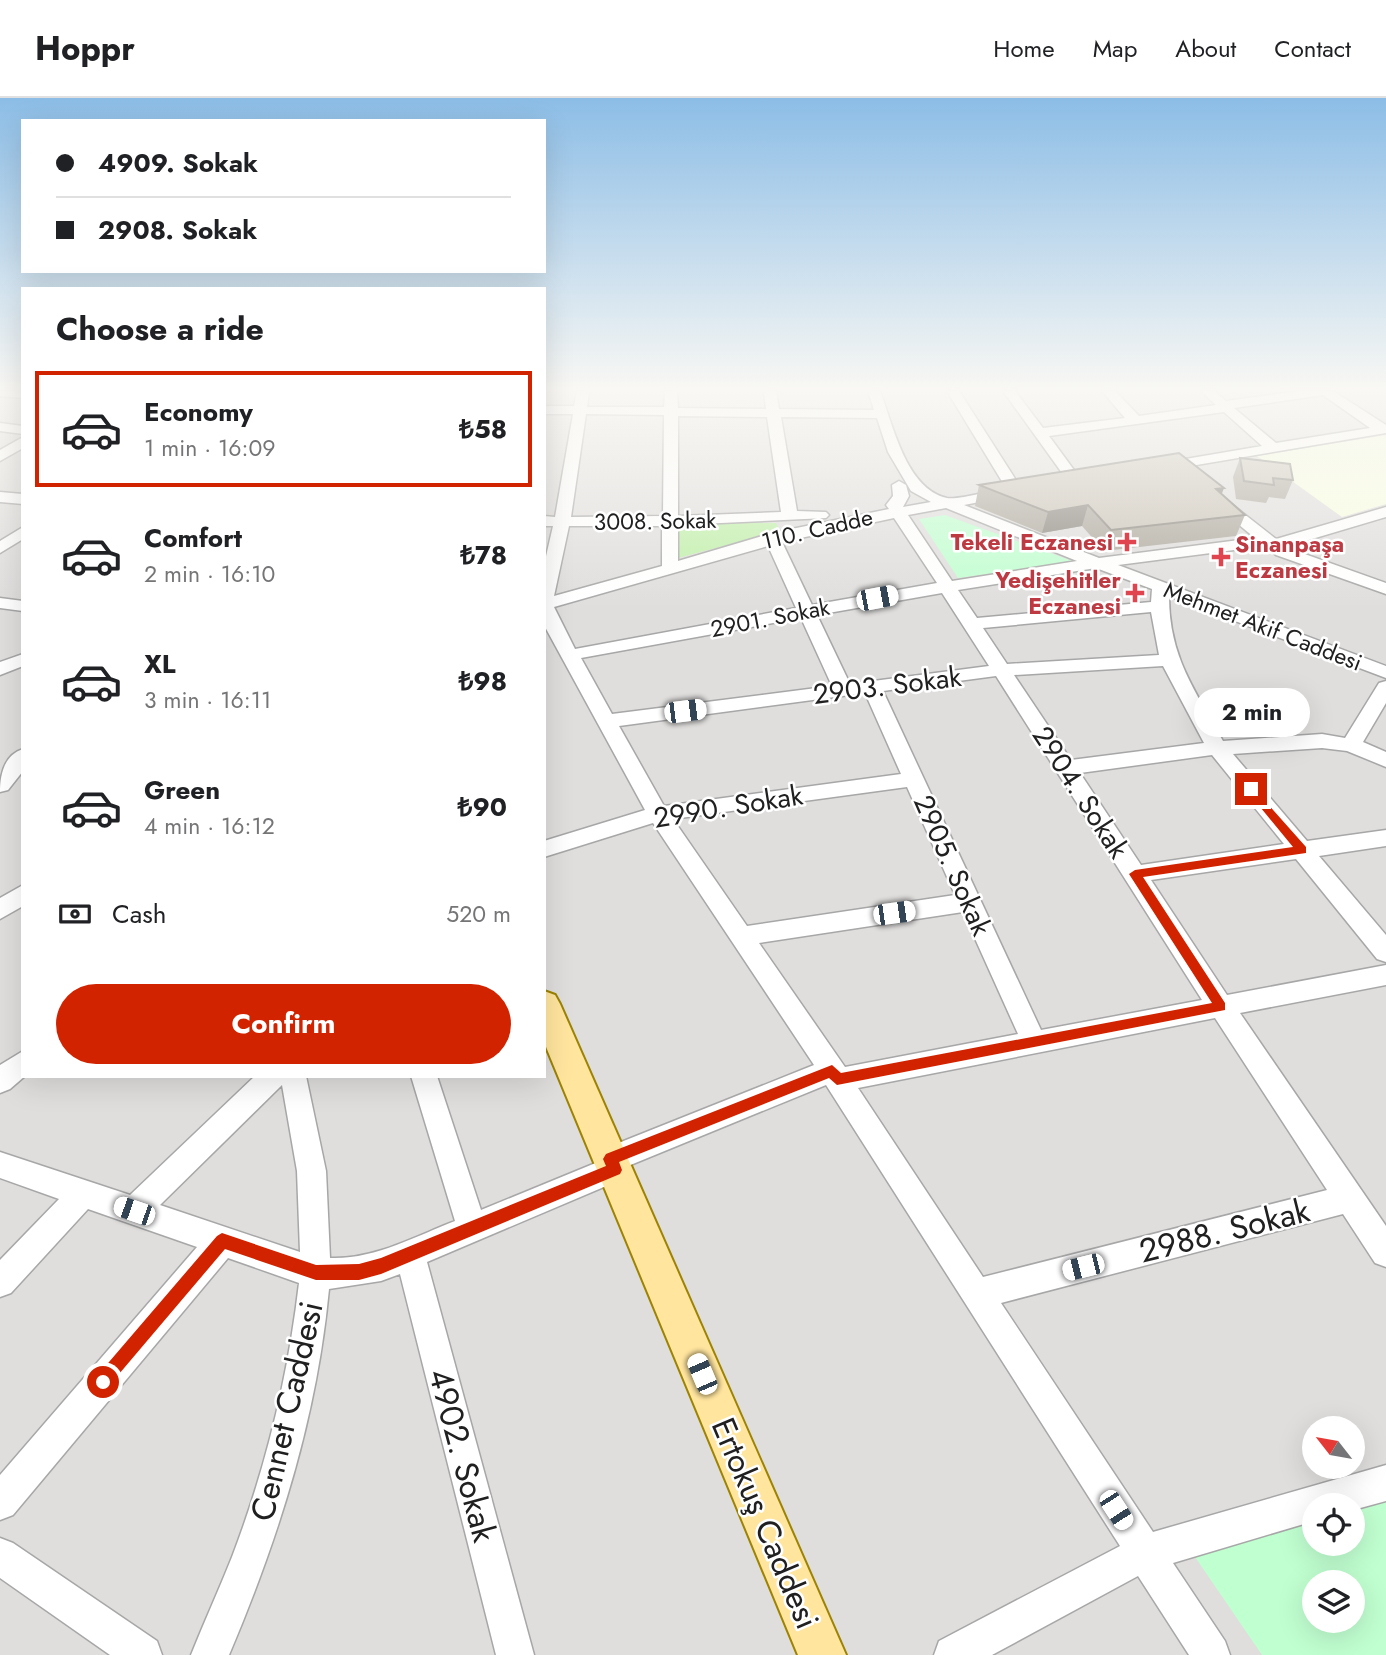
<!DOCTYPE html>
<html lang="en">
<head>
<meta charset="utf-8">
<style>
	:root { --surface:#fff; --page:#f2f2f2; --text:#202124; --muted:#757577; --line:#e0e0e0; --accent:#d12300 }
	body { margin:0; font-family:Jost,sans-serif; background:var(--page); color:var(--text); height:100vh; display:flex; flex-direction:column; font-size:26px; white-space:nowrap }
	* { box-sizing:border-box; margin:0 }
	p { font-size:23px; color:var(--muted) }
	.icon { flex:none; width:38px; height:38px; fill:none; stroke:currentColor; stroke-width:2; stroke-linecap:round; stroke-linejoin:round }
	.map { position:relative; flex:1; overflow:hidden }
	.side { position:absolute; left:21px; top:189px; width:525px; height:791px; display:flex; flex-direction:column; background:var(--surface); border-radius:0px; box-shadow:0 7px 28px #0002 }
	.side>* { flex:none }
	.guide { position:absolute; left:21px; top:21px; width:525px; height:154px; border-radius:0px; box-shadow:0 7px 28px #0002; display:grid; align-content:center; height:154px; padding:0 35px; background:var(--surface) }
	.needle { width:46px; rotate:301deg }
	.fabs { position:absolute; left:1302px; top:1318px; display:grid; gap:14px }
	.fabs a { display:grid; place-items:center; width:63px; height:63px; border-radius:50%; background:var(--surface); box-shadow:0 7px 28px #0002; font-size:35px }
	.end { position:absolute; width:32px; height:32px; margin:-16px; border:9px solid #d12300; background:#fff; box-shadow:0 0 0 4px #fff }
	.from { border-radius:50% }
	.bubble { position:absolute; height:49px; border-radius:24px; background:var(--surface); box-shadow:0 7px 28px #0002; font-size:23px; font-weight:700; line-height:49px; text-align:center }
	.car { position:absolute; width:21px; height:42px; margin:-21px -10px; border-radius:9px; box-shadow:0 0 5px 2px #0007; background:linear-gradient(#fff 24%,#345 0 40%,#fff 0 76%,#345 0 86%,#fff 0) }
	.guide b { display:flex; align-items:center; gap:24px; height:66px; font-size:26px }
	.guide b+b { border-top:2px solid var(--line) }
	.guide i { width:18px; height:18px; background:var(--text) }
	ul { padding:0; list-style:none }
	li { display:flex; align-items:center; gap:21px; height:116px; margin:0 14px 10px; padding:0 21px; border:4px solid transparent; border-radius:0px }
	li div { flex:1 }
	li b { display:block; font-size:26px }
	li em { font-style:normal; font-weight:700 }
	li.active { border-color:var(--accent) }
	li>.icon { width:63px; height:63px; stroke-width:1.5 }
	h2 { padding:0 35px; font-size:32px; line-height:84px }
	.pay { display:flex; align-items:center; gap:18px; height:77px; padding:0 35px; font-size:26px }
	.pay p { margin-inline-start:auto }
	.cta { display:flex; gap:14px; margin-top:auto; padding:14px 35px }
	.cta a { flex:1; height:80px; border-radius:42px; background:var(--accent); color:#fff; font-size:28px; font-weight:700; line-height:80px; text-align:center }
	header { display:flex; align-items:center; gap:42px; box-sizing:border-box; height:98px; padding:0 35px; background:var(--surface); border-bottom:2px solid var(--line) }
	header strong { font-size:33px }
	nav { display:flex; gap:38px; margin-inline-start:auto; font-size:24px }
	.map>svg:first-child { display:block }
	.residential { fill:#dfdedd; fill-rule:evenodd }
	.education { fill:#faffe2 }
	.grass { fill:#bff0a8 }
	.park { fill:#c0ffd0; fill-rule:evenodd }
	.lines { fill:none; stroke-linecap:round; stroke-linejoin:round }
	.minor-casing { stroke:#a7a7a7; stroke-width:3 }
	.major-casing { stroke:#9d8300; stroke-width:4 }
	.minor { fill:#fff; fill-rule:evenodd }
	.major { fill:#ffe59e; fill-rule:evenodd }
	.wall { fill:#aea99f }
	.shaded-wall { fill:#8d8982 }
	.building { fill:#cac4b9; stroke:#8d8982; stroke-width:2 }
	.route { fill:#d12300 }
	.health-dot { fill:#e0444e; stroke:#fff; stroke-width:2.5 }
	.labels { text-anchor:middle; stroke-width:5; stroke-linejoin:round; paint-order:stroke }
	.far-street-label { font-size:23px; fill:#202020; stroke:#fff }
	.far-health-label { font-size:23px; font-weight:bold; fill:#be3a42; stroke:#fff; text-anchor:end }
	.street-label { font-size:28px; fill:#202020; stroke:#fff }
	.near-street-label { font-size:33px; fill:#202020; stroke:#fff }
</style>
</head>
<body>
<header>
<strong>Hoppr</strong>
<nav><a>Home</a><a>Map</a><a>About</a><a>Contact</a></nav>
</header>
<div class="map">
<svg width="1386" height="1557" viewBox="0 0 1386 1557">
	<rect width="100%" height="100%" fill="#f2f0e6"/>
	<!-- residential -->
	<path class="residential" d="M0,293H23V978H544V293H1386V1557H0ZM1314,1330H1353V1368H1314ZM1314,1407H1353V1446H1314ZM1314,1484H1353V1522H1314Z"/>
	<!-- education -->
	<path class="education" d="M1386,337V406L1342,419L1257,358Z"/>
	<!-- grass -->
	<path class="grass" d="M776,425L780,433L674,461L673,426Z"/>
	<!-- park -->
	<path class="park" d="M945,417L1075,464L958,480L919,421Z
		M1386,1399V1557H1262L1191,1453L1314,1419V1446H1353V1408ZM1314,1484H1353V1522H1314Z"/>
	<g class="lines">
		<!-- minor casing -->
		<g class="minor-casing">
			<path id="minor" d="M0,293H23V300L0,298Z
				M577,293H589L587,309H664L665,293H677L678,310L766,311L764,293H776L779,311L874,312L868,293H880C893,327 906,391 947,400C960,402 992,392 1006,390L947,293H959L1023,393L1016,397L964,407L1099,460L1255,440L1215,407L1212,404L1220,399L1225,401L1276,441L1386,409V419L1285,449L1386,485V496L1276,457L1265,448L1118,467L1386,568V580L1169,498C1169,559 1195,592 1223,643L1322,636L1345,640L1379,585L1386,583V605L1363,644L1386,654V669L1347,653L1322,650L1233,656L1307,743L1386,732V748L1319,758L1386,837V864L1377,861L1296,761L1151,782L1227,897L1386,867V887L1240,915L1386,1128V1169L1375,1165L1343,1116L1001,1205L1153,1434L1386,1367V1403L1353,1412V1407H1314V1423L1173,1465L1225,1543L1230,1557H1189L1138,1478L992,1557H934L939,1543L1120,1448L826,987L628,1068L629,1071L625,1080L427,1164L534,1557H496L400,1176L381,1183L329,1191C317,1319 279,1439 229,1557H191C204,1524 219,1492 232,1459C266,1370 288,1279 299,1185L228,1160L13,1417L0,1422V1377L197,1149L88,1111L11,1195L0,1199V1162L59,1101L0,1080V1054L130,1097L255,978H306L326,1073L330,1160C373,1162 416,1138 455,1123L411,978H437L481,1112L598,1064L601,1052L814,967L653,725L544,759V743L645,712L544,527V467L553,428H544V418L555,419L573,316H544V308H574ZM586,316L664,317L663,418L571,419ZM678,318L767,319L781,414L678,418ZM781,319L877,320L888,354L911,393L931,404L903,409L909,398L906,387L899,383L892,387L893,398L886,407L889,411L772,435L678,463V427L826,420L829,417L826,414L797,413ZM946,410L1077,463L952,483L908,417ZM894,420L937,485L812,507L782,444ZM569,428H662V468L554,498ZM768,448L796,510L575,551L554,509ZM1096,470L1152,491L1151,504L977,520L958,492ZM942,495L989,568L850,586L817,517ZM1151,514L1159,557L1007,566L983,530ZM801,520L832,588L612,616L581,560ZM1163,568L1204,645L1071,662L1014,577ZM996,578L1202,902L1041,932L883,593ZM865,595L901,676L664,708L619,628ZM1212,657L1284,746L1141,767L1080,675ZM907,689L955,797L747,828L673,721ZM963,814L1018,936L845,969L759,845ZM1215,920L1327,1092L983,1179L858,990ZM282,987L297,1073L300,1154L160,1107Z
				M1003,293H1015L1043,330L1125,320L1102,293H1115L1139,318L1216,307L1201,293H1214L1226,303L1300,293H1333L1386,327V335L1161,373L1154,369L1156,366L1262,348L1224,314L1049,338L1082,383L1075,387L1070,386ZM1323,297L1370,330L1276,345L1234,310Z
				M0,325L23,328V336L0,333Z
				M23,339V350L0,363V352Z
				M0,394L23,396V406L0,404Z
				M23,429V441L0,455V443Z
				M0,500L23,503V513L0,510Z
				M23,556V568L0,577V564Z
				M23,651V673L8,692L0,694C0,677 4,657 23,651Z
				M23,787V808L0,821V800Z
				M23,953V978H25L10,991L0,995V967Z
				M0,1440L13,1445L157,1543L162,1557H110L0,1480Z"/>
		</g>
		<!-- major casing -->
		<g class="major-casing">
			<path id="major" d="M544,893L555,897L560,906L846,1557H798L544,944Z"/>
		</g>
		<!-- minor -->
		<use href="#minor" class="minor"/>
		<!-- major -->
		<use href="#major" class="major"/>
	</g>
	<!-- wall -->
	<path class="wall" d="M1240,360L1293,382L1285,401L1269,399L1266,405L1236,401L1233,379Z
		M979,387L1222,396L1245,417L1236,438L1104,453L1082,428L1042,435L975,408Z"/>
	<!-- shaded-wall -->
	<path class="shaded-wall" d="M1224,390L1216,411V391Z
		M1088,407L1082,428L1042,435L1048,414Z"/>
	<!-- building -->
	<path class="building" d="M1179,355L1224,390L1216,391L1245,417L1111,432L1088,407L1048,414L979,387Z
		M1240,360L1290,366L1293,382L1273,380L1274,387L1244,383Z"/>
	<!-- sky -->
	<linearGradient id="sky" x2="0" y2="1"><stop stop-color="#8cbde6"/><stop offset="0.57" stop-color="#f9f8f4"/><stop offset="1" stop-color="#f9f8f4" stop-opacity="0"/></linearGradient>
	<rect width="1386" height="511" fill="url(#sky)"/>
	<!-- route -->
	<path class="route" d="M1251,687L1306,749V755L1143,779L1225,905V912L837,987L829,980L619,1064L622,1072L620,1076L381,1176L359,1182H316L225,1151L108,1289L103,1292L97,1289L94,1284L97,1278L217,1138L222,1135L316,1167L359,1166L381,1160L606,1068L603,1061L606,1056L832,967L841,975L1212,905L1129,776L1135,772L1293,749L1247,693V688Z"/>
	<!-- markers -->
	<g class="health-dot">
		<path d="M1123.5 433.5h7v7h7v7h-7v7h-7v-7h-7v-7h7z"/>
		<path d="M1217.5 448.5h7v7h7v7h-7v7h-7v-7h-7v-7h7z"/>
		<path d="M1131.5 484.5h7v7h7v7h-7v7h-7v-7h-7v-7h7z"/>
	</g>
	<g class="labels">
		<!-- far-street labels -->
		<g class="far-street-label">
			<text transform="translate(655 423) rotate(-1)" y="8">3008. Sokak</text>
			<text transform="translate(817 431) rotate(-13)" y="8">110. Cadde</text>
			<text transform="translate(770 520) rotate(-11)" y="8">2901. Sokak</text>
			<text transform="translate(1263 528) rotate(21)" y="8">Mehmet Akif Caddesi</text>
		</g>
		<!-- far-health labels -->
		<g class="far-health-label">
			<text x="1113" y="452">Tekeli Eczanesi</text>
			<text x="1235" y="454" text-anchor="start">Sinanpaşa<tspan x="1235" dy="26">Eczanesi</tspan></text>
			<text x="1121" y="490">Yedişehitler<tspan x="1121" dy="26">Eczanesi</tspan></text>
		</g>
		<!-- street labels -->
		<g class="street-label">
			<text transform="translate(887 587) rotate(-7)" y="10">2903. Sokak</text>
			<text transform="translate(1081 694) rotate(57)" y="10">2904. Sokak</text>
			<text transform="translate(728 708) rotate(-9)" y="10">2990. Sokak</text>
			<text transform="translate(953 767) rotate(66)" y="10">2905. Sokak</text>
		</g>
		<!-- near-street labels -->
		<g class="near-street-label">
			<text transform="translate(1224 1132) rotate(-14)" y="12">2988. Sokak</text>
			<text transform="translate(286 1313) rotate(-77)" y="12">Cennet Caddesi</text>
			<text transform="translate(463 1357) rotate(75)" y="12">4902. Sokak</text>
			<text transform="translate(766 1425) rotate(67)" y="12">Ertokuş Caddesi</text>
		</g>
	</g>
</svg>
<div class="fabs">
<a><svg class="needle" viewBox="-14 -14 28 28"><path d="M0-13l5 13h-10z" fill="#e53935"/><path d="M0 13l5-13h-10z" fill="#757577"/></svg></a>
<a><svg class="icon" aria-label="locate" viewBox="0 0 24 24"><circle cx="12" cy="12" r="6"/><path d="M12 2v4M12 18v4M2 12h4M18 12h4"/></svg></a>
<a><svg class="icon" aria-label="layers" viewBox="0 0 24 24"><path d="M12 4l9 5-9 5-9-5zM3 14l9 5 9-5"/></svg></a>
</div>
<i class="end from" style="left:103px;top:1284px"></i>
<i class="end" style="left:1251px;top:691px"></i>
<div class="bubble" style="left:1194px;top:590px;width:116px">2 min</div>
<i class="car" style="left:877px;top:500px;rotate:79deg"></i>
<i class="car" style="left:685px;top:613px;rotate:83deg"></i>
<i class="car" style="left:894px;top:815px;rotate:82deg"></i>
<i class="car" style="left:134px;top:1113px;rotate:289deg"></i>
<i class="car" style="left:1083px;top:1169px;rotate:256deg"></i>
<i class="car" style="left:702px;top:1276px;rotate:337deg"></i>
<i class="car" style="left:1116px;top:1412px;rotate:147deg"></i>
<div class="guide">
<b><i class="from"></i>4909. Sokak</b>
<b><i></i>2908. Sokak</b>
</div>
<section class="side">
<h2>Choose a ride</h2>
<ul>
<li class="active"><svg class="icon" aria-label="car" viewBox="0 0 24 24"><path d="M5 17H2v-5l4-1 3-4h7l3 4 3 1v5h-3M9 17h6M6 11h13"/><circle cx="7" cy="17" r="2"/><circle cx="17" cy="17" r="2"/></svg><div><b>Economy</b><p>1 min · 16:09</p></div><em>₺58</em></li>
<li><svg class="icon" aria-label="car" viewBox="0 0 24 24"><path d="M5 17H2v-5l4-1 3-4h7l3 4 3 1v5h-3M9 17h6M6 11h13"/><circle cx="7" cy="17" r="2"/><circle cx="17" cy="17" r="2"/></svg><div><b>Comfort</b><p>2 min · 16:10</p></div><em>₺78</em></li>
<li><svg class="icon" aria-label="car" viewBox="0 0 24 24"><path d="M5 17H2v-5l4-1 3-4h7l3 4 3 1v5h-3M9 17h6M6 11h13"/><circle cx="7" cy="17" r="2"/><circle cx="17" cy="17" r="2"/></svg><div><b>XL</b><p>3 min · 16:11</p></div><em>₺98</em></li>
<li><svg class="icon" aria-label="car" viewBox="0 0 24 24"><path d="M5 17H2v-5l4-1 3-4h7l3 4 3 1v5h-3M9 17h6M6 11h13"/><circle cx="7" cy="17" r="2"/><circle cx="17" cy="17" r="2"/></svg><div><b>Green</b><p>4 min · 16:12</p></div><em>₺90</em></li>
</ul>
<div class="pay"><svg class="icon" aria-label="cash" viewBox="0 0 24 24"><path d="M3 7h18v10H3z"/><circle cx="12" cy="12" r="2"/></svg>Cash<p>520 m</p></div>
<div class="cta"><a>Confirm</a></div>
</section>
</div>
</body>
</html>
